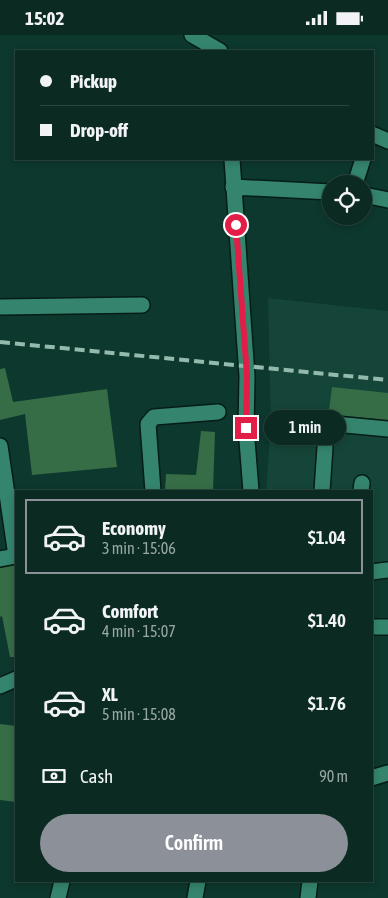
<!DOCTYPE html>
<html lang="en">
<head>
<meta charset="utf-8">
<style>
	:root { --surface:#0a2a22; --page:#13322a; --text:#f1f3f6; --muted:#99a7a5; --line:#2a4640; --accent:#8c9099 }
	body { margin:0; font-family:"Asap Condensed",sans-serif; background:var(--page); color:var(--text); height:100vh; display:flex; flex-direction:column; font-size:19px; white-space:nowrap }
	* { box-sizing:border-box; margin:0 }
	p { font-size:16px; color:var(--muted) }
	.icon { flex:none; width:28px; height:28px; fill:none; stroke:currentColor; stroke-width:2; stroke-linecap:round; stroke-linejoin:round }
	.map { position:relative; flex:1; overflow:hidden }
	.drawer { position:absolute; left:15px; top:455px; width:358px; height:392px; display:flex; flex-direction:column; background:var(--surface); border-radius:0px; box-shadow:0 2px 8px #0003,0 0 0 1px var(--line) }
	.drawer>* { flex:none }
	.guide { position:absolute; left:15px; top:15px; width:359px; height:110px; border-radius:0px; box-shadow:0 2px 8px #0003,0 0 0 1px var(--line); display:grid; align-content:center; height:110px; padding:0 25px; background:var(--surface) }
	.tools { position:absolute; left:322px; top:140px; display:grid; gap:10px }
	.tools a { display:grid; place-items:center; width:50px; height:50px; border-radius:50%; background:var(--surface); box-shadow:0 2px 8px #0003,0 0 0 1px var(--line); font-size:25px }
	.end { position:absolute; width:22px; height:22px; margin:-11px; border:6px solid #e11d48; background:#fff; box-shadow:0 0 0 2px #fff }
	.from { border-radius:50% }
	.bubble { position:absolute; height:35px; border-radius:18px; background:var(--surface); box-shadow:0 2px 8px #0003,0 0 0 1px var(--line); font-size:16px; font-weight:600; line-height:35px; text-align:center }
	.guide b { display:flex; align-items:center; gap:18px; height:48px; font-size:19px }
	.guide b+b { border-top:1px solid var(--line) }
	.guide i { width:12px; height:12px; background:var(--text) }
	ul { padding:9px 0 0; list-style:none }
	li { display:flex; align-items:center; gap:15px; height:75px; margin:0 10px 8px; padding:0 15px; border:2px solid transparent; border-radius:0px }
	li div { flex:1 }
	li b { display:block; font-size:19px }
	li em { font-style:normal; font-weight:600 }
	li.selected { border-color:var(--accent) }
	li>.icon { width:45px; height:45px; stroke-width:1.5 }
	.pay { display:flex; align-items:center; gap:12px; height:55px; padding:0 25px; font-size:19px }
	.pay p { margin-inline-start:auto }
	.button { display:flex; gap:10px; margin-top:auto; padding:10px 25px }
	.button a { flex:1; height:58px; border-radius:30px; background:var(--accent); color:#fff; font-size:20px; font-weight:600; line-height:58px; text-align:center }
	.status { display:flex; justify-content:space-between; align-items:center; height:35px; padding:0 25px; background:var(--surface); direction:ltr }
	.status svg { height:14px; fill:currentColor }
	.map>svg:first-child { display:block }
	.built { fill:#154538 }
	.building { fill:#366d46 }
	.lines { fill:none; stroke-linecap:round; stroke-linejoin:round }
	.minor-casing { stroke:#051d16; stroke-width:18 }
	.minor { stroke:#35856e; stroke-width:15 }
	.rail { stroke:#93baad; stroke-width:4; stroke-dasharray:10 5; stroke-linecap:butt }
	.route { stroke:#e11d48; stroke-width:6 }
</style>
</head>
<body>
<div class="status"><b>15:02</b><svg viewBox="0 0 49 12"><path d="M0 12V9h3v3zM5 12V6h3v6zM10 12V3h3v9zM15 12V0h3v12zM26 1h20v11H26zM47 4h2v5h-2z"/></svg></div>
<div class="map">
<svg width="388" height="863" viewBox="0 0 388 863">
	<rect width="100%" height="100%" fill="#0d382d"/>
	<!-- built -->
	<path class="built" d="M268,263L388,276V544L371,546V456H266L271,388Z"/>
	<!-- building -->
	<path class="building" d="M5,333L13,367L107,354L117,432L32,440L25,379L0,385V334Z
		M332,352L388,358V385L336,380L328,383Z
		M201,396L215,397L213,456H165L166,439L196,440Z
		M16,530V622H10L2,581L0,582V533Z
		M0,689L16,691V767L0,765Z"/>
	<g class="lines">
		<!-- minor casing -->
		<g class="minor-casing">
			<path id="minor" d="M192,0L220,16
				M372,99L388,106
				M232,124L247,341L246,393L251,456
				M355,149L363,124
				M233,152L331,157
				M364,160L388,165
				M0,272L142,270
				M335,389L388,394
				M0,411L16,521
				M153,456L148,389L154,382L218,377
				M322,456L325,412
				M361,456L362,448
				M0,524L16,521
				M371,537L388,535
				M371,592H388
				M0,651L16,644
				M371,743L388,738
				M58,863L62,846
				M195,863L198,846
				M308,863L310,846"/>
		</g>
		<!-- minor -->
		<use href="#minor" class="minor"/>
		<!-- rail -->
		<path class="rail" d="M0,307L388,345"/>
	</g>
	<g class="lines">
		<!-- route -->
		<path class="route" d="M236,190L247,341L246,393"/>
	</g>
</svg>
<div class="tools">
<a><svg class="icon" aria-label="locate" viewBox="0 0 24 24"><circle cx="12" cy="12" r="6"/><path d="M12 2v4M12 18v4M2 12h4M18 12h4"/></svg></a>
</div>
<i class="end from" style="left:236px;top:190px"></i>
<i class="end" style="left:246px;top:393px"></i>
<div class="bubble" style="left:264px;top:375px;width:82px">1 min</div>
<div class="guide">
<b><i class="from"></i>Pickup</b>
<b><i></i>Drop-off</b>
</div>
<section class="drawer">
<ul>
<li class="selected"><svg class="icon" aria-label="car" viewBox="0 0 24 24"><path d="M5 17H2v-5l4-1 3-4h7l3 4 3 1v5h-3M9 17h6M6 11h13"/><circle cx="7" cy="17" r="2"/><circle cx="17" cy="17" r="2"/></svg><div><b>Economy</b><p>3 min · 15:06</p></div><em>$1.04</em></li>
<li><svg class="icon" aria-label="car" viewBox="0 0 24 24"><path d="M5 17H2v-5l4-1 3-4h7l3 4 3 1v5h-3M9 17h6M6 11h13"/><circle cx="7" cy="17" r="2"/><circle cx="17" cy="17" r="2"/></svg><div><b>Comfort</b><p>4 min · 15:07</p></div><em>$1.40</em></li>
<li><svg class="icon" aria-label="car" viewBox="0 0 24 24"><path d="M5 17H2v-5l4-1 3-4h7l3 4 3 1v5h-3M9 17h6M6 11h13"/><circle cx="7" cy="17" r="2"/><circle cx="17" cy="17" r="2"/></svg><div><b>XL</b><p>5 min · 15:08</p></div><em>$1.76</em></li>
</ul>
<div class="pay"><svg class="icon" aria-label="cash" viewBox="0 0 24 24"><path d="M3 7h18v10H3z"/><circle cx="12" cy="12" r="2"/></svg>Cash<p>90 m</p></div>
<div class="button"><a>Confirm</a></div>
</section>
</div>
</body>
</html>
